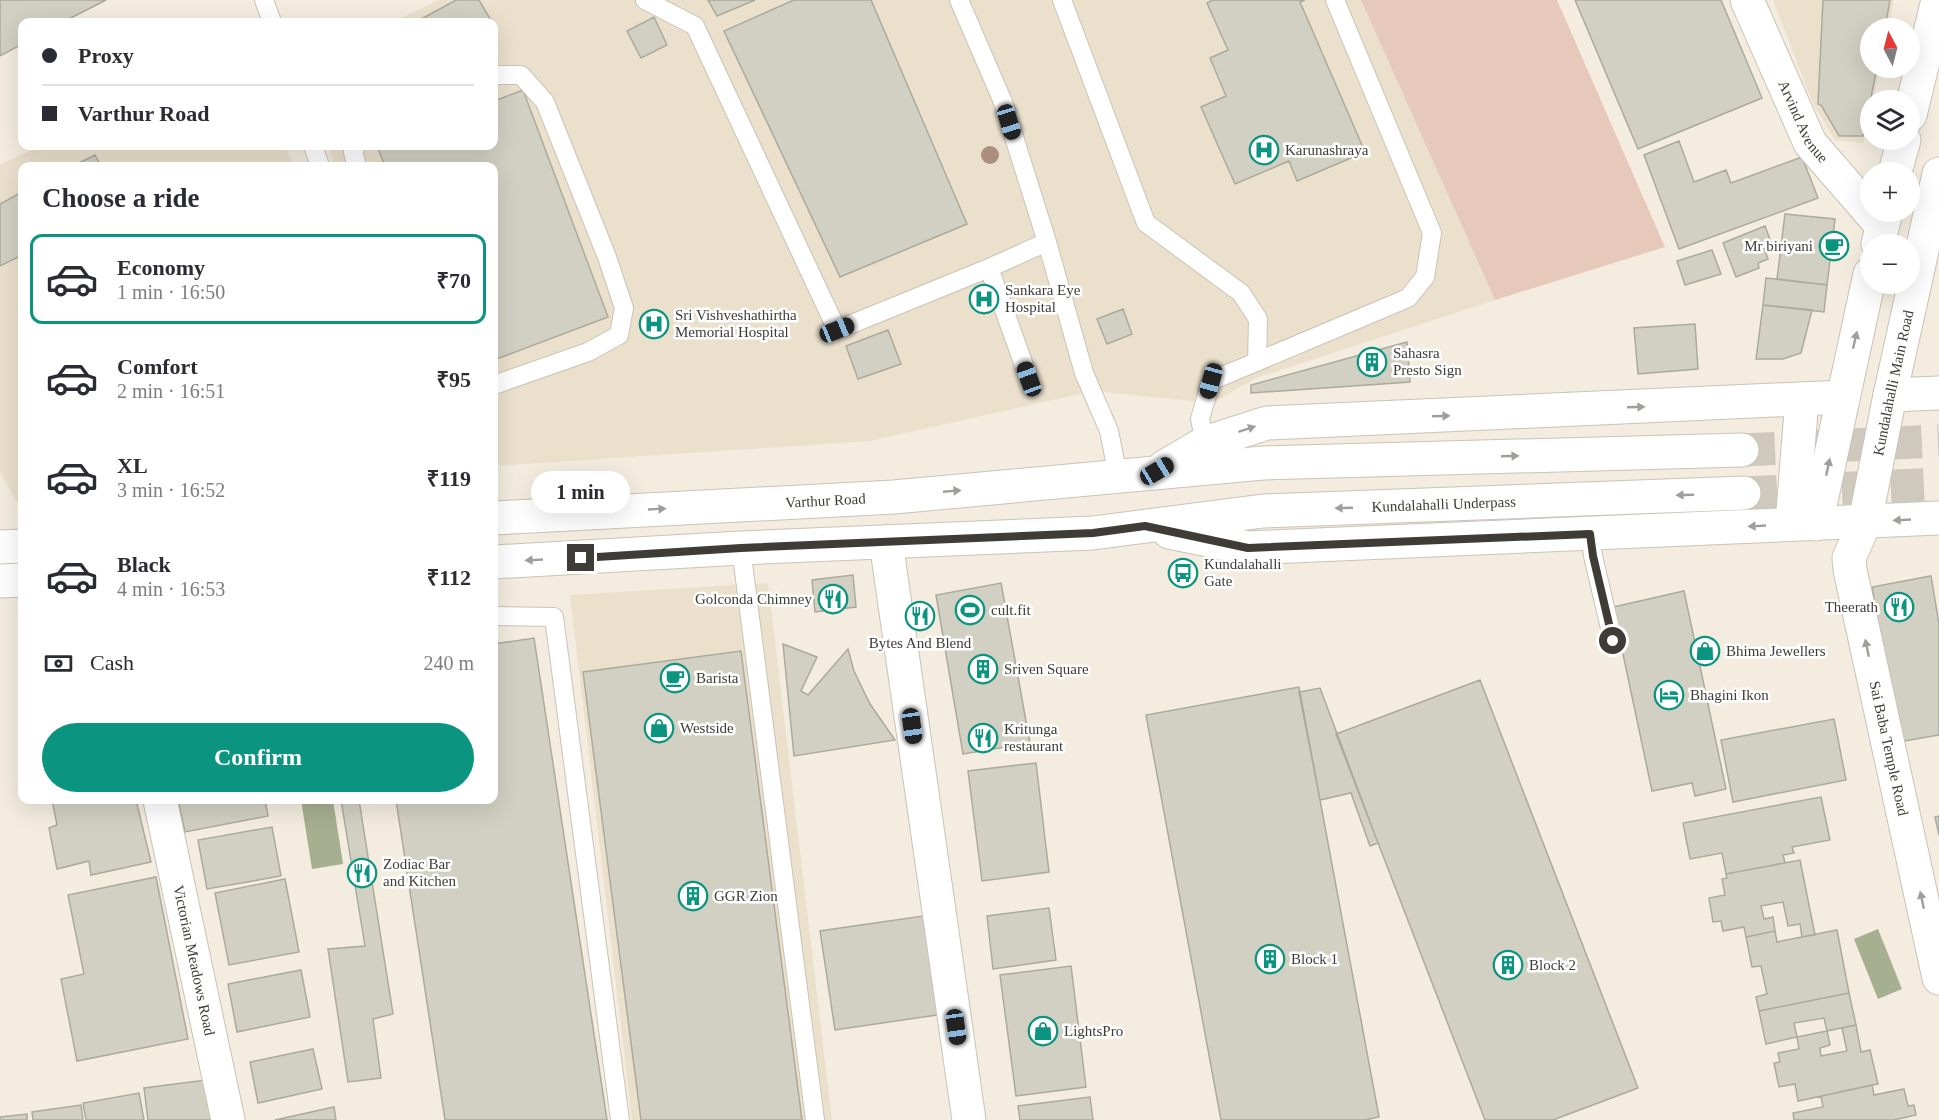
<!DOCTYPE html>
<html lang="en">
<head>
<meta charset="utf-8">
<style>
	:root { --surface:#fff; --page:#f7f7f7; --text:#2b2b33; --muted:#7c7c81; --line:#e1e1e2; --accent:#0b9581 }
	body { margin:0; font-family:"Times New Roman",serif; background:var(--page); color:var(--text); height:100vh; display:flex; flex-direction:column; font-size:22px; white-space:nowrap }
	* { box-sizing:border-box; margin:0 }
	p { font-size:20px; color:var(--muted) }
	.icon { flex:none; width:33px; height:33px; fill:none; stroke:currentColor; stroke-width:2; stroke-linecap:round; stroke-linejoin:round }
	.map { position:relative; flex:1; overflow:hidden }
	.side { position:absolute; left:18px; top:162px; width:480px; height:642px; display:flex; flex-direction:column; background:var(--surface); border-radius:12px; box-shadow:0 6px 24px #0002 }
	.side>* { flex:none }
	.banner { position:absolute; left:18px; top:18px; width:480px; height:132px; border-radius:12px; box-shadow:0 6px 24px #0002; display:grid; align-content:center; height:132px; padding:0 24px; background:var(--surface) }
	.needle { width:39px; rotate:353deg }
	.fabs { position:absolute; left:1860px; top:18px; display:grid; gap:12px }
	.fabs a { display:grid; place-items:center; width:60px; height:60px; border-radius:50%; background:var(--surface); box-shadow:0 6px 24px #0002; font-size:30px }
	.end { position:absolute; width:27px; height:27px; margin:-14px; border:8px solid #3f3c37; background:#fff; box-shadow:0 0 0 3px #fff }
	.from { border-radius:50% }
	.bubble { position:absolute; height:42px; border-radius:21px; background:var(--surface); box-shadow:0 6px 24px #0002; font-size:20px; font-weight:700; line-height:42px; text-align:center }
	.car { position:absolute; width:18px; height:36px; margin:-18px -9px; border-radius:8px; box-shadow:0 0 4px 2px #0007; background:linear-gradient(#222 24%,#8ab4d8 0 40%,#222 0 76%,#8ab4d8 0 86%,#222 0) }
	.banner b { display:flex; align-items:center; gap:21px; height:57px; font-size:22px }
	.banner b+b { border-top:2px solid var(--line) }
	.banner i { width:15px; height:15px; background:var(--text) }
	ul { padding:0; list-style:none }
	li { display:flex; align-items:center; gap:18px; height:90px; margin:0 12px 9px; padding:0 12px; border:3px solid transparent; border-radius:12px }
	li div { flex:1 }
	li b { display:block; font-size:22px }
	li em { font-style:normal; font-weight:700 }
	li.on { border-color:var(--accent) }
	li>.icon { width:54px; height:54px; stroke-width:1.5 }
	h2 { padding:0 24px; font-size:27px; line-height:72px }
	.pay { display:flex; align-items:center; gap:15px; height:66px; padding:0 24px; font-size:22px }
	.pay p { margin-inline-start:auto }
	.action { display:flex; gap:12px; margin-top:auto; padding:12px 24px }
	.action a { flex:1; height:69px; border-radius:36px; background:var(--accent); color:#fff; font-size:24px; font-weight:700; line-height:69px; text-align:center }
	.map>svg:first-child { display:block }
	.built { fill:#eae0cc }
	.green { fill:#e7c9bc }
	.water { fill:#a6af90 }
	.building { fill:#d1d0c2; stroke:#abaa9c; stroke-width:1.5 }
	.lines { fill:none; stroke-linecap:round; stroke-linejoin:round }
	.primary-tunnel { stroke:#cfc9bd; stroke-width:33; stroke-dasharray:33 16; stroke-linecap:butt }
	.service-casing { stroke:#cac3b6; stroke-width:20 }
	.minor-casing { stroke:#cac3b6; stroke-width:35 }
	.tertiary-casing { stroke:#cac3b6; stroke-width:35 }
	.primary-casing { stroke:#cac3b6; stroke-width:35 }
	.service { stroke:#fff; stroke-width:18 }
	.minor { stroke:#fff; stroke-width:33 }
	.tertiary { stroke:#fff; stroke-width:33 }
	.primary { stroke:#fff; stroke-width:33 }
	.tree { fill:#ac8e7d }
	.oneway { fill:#9f9e9b }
	.route { stroke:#3f3c37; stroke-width:8 }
	.labels { text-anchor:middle; stroke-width:5; stroke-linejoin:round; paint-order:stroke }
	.street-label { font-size:15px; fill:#3f3c37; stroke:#fff }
	.poi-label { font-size:15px; fill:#3f3c37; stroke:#fff; text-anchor:start }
</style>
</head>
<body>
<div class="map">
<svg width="1939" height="1120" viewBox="0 0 1939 1120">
	<rect width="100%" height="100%" fill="#f3ecdf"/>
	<!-- built -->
	<path class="built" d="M439,0H1361L1495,300L1256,378L1213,403L1093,391L870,441L494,466V166H335L328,146H494V22H393Z
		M1773,0H1894L1888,28H1870V68H1880L1873,100H1870V111L1863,143L1835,140L1813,104Z
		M41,146H286L293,166H22V506L20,507L0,473V164Z
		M768,583L832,1120H632L570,595Z"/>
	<!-- green -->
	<path class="green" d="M1361,0H1557L1665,247L1495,300Z"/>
	<!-- water -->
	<path class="water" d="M301,800H333L343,864L312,869Z
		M1878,929L1902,989L1878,999L1854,939Z"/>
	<!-- building -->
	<path class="building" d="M0,0H106L63,22H22V44L0,56Z
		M456,0H479L492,22H416Z
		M708,0H755L717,16Z
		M794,0H871L967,224L840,277L724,31Z
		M1213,0H1305L1300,2L1365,152L1297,181L1289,161L1235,184L1201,107L1226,96L1210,58L1228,50L1207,3Z
		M1575,0H1721L1762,98L1638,149Z
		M1823,0H1890L1885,28H1870V68H1877L1863,136H1839L1821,105L1818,104Z
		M654,17L667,45L641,58L627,31Z
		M523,90L608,317L494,360V166H385L377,146H494V101Z
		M1679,141L1694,182L1726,170L1731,183L1802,157L1818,198L1679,249L1644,155Z
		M95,155L101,166H73Z
		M22,192V255L0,266V204Z
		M1785,214L1835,219L1827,285L1777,279Z
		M1765,226L1772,245L1764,248L1768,259L1758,263L1759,268L1736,277L1723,243Z
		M1712,250L1721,274L1685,285L1677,261Z
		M1766,278L1827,285L1824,312L1763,305Z
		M1763,305L1812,310L1801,353L1783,359H1756Z
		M1123,309L1132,334L1107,344L1097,319Z
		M1695,324L1698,369L1638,374L1634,328Z
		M888,330L901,364L858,379L846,346Z
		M1407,342L1410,382L1251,393V385Z
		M853,575L856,607L815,612L812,580Z
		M1931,576L1939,624V735L1899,742L1872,587Z
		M1001,583L1030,743L963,754L936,595Z
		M1684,591L1726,789L1695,796L1692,783L1652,791L1613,607Z
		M534,638L607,1120H445L396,800H494V644Z
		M783,644L817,657L801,691L808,695L848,649L854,671L870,704L895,740L794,756Z
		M741,651L802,1120H641L583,672Z
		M1480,680L1638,1088L1553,1120H1485L1336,734Z
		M1299,687L1379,1117L1365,1120H1221L1146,715Z
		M1320,688L1378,843L1370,846L1351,793L1320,800L1299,692Z
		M1834,719L1846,780L1733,802L1721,740Z
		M1036,763L1049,872L982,881L968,771Z
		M1821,797L1830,840L1792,847L1794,853L1783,855L1785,863L1726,874L1722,853L1690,859L1683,823Z
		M52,800H136L151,862L91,875L89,861L57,869L49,828L57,825Z
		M178,800H265L268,816L185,832Z
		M341,800H359L393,1014L373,1019L381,1078L348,1082L328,949L365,946Z
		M1939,816V835L1935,817Z
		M272,827L281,876L207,889L198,840Z
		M1800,860L1815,935L1802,937L1800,924L1788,926L1783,902L1761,906L1764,919L1773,917L1775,931L1746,937L1744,927L1723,931L1721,921L1713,922L1709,898L1725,895L1722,879L1727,878L1726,874Z
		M156,877L188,1039L77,1061L61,979L84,974L68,895Z
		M285,879L299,952L229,965L215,893Z
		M1049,908L1056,960L993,969L987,916Z
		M930,915L944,1014L835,1030L820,931Z
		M1837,930L1849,993L1759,1011L1756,997L1767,994L1761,966L1752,967L1746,937L1775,931L1777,942Z
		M1071,966L1086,1087L1016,1096L1000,975Z
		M301,970L310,1017L237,1032L228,984Z
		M1849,993L1856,1025L1827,1031L1824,1018L1794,1023L1797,1037L1766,1044L1759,1011Z
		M1856,1025L1861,1052L1870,1050L1878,1084L1798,1101L1795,1084L1779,1087L1774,1063L1780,1062L1778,1053L1799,1049L1797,1037L1827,1031L1830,1045L1820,1048L1821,1056L1847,1051L1842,1028Z
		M313,1049L322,1089L258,1103L250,1062Z
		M206,1080L211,1120H148L144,1088Z
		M1872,1085L1874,1095L1904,1089L1908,1106L1914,1105L1916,1115L1894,1120H1794L1793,1113L1823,1107L1821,1096Z
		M139,1093L144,1120H86L83,1103Z
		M1090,1097L1093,1120H1020L1018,1106Z
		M81,1105L83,1120H33L32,1112Z
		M334,1107L336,1120H275Z
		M27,1114V1120H0V1117Z"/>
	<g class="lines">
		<!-- primary-tunnel -->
		<path class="primary-tunnel" d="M1742,450L1939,441
			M1744,493L1939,484"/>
		<!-- service casing -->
		<g class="service-casing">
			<path id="service" d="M264,0L272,22
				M645,0L695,26L837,330L989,268
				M959,0L1003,102L1047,242L1084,373L1109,431L1118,476
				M1062,0L1146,223L1241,293L1258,319L1257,362
				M494,75H521L545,102L607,257L624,308L619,335L588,352L494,385
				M313,146L320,166
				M356,146L353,152L357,166
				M1029,379L989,268L1047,242
				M1205,443L1200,419L1211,381L1408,298L1425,277L1432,233L1335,0
				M1590,534L1593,556L1613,641
				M741,548L815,1120
				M494,616L554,617L620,1120"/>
		</g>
		<!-- minor casing -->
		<g class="minor-casing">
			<g id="minor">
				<path d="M886,542L969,1120"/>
				<path id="s1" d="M160,800L228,1120"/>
			</g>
		</g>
		<!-- tertiary casing -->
		<g class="tertiary-casing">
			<g id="tertiary">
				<path id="s2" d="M1747,0L1810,143L1882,226"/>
				<path id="s3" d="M1865,522L1849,558L1850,570L1939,978"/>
			</g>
		</g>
		<!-- primary casing -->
		<g class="primary-casing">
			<g id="primary">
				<path d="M1910,115L1938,0"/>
				<path d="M1895,172L1904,140"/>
				<path d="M1878,244L1886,212"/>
				<path d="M1890,395L1939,393"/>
				<path d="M1164,467L1205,443L1267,423L1842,397"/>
				<path id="s4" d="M494,518L894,497L1263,463L1742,450"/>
				<path id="s5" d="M1865,522L1890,395L1939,174"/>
				<path d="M1792,524L1802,399"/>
				<path d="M1816,524L1870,274"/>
				<path d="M1169,532L1248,548L1939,518"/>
				<path d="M0,547L22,546"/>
				<path id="s6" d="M494,562L741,548L1093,533L1263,511L1744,493"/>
				<path d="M0,581L22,580"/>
			</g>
		</g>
		<!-- service -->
		<use href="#service" class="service"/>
		<!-- minor -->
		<use href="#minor" class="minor"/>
		<!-- tertiary -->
		<use href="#tertiary" class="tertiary"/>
		<!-- primary -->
		<use href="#primary" class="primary"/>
	</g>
	<!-- trees -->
	<circle class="tree" cx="990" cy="155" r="9"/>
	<!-- one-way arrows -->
	<defs><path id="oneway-solid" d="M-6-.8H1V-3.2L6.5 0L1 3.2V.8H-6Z" transform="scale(1.5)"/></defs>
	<g class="oneway">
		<use href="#oneway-solid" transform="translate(1855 340) rotate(-77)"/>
		<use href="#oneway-solid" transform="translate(1636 407) rotate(-2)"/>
		<use href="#oneway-solid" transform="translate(1441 416) rotate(-2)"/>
		<use href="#oneway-solid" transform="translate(1247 429) rotate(-18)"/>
		<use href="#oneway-solid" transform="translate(1510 456) rotate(-2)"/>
		<use href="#oneway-solid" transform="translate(1828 467) rotate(-78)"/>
		<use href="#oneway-solid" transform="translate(952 491) rotate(-5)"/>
		<use href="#oneway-solid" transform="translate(1685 495) rotate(178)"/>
		<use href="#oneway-solid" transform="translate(1344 508) rotate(178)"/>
		<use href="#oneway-solid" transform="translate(657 509) rotate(-3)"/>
		<use href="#oneway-solid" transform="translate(1902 520) rotate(177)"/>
		<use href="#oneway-solid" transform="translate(1757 526) rotate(177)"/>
		<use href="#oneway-solid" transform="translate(534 560) rotate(177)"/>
		<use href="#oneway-solid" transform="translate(1867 648) rotate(-102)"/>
		<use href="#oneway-solid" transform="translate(1922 900) rotate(-102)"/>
	</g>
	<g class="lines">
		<!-- route -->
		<path class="route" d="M581,558L741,548L1093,533L1145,526L1248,548L1590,534L1593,556L1613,641"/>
	</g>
	<!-- icons -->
	<defs>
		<g id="hospital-ring" transform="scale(1.5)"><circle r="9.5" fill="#fff" stroke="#0b9581" stroke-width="1.5"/><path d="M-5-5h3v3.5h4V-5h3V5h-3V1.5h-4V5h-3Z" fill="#0b9581"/></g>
		<g id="cafe-ring" transform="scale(1.5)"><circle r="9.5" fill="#fff" stroke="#0b9581" stroke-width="1.5"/><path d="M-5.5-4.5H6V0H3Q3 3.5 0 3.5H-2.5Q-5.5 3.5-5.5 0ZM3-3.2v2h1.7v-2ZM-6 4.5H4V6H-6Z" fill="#0b9581"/></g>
		<g id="building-ring" transform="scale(1.5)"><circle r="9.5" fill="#fff" stroke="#0b9581" stroke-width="1.5"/><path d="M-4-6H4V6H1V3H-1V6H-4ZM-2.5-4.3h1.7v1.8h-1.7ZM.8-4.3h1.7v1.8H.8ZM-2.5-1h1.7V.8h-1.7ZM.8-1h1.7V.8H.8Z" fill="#0b9581"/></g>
		<g id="bus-ring" transform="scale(1.5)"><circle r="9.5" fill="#fff" stroke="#0b9581" stroke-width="1.5"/><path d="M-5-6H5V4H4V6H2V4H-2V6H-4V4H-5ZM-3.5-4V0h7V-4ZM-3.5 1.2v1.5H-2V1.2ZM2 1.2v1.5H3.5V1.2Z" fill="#0b9581"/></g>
		<g id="restaurant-ring" transform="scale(1.5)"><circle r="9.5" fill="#fff" stroke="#0b9581" stroke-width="1.5"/><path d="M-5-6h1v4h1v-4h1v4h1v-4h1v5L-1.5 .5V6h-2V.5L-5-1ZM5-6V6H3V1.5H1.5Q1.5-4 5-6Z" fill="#0b9581"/></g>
		<g id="stadium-ring" transform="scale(1.5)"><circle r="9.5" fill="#fff" stroke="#0b9581" stroke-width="1.5"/><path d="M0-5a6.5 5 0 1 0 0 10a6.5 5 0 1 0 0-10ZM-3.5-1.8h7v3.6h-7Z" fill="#0b9581"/></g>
		<g id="shop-ring" transform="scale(1.5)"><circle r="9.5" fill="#fff" stroke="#0b9581" stroke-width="1.5"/><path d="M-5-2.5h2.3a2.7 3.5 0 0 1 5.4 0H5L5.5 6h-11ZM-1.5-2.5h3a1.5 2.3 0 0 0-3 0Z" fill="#0b9581"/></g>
		<g id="hotel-ring" transform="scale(1.5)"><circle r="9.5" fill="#fff" stroke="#0b9581" stroke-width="1.5"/><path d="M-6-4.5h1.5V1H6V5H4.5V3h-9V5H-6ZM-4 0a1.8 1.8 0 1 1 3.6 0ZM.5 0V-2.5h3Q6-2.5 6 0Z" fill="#0b9581"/></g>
	</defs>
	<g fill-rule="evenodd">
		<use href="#hospital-ring" x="1264" y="150"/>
		<use href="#cafe-ring" x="1834" y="246"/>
		<use href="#hospital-ring" x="984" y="299"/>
		<use href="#hospital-ring" x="654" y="324"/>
		<use href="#building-ring" x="1372" y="362"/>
		<use href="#bus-ring" x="1183" y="573"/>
		<use href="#restaurant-ring" x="833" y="599"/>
		<use href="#restaurant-ring" x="1899" y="607"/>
		<use href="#stadium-ring" x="970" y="610"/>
		<use href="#restaurant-ring" x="920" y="616"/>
		<use href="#shop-ring" x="1705" y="651"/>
		<use href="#building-ring" x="983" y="669"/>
		<use href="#cafe-ring" x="675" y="678"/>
		<use href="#hotel-ring" x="1669" y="695"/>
		<use href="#shop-ring" x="659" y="728"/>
		<use href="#restaurant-ring" x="983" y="738"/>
		<use href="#restaurant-ring" x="362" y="873"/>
		<use href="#building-ring" x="693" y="896"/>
		<use href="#building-ring" x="1270" y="959"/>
		<use href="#building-ring" x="1508" y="965"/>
		<use href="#shop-ring" x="1043" y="1031"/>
	</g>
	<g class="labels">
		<!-- street labels -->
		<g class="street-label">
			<text dy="5" stroke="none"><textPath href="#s2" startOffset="134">Arvind Avenue</textPath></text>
			<text dy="5" stroke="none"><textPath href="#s5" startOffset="142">Kundalahalli Main Road</textPath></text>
			<text dy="5" stroke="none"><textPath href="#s4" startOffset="332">Varthur Road</textPath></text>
			<text dy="5" stroke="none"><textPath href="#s6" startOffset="952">Kundalahalli Underpass</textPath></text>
			<text dy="5" stroke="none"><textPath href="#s3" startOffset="234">Sai Baba Temple Road</textPath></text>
			<text dy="5" stroke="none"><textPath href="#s1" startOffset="164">Victorian Meadows Road</textPath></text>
		</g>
		<!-- poi labels -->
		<g class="poi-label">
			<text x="1285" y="155">Karunashraya</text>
			<text x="1813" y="251" text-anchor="end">Mr biriyani</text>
			<text x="1005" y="295">Sankara Eye<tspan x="1005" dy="17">Hospital</tspan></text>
			<text x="675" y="320">Sri Vishveshathirtha<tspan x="675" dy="17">Memorial Hospital</tspan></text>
			<text x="1393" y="358">Sahasra<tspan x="1393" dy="17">Presto Sign</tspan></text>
			<text x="1204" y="569">Kundalahalli<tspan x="1204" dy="17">Gate</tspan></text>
			<text x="812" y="604" text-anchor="end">Golconda Chimney</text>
			<text x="1878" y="612" text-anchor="end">Theerath</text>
			<text x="991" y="615">cult.fit</text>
			<text x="920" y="648" text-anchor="middle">Bytes And Blend</text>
			<text x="1726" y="656">Bhima Jewellers</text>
			<text x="1004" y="674">Sriven Square</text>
			<text x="696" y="683">Barista</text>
			<text x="1690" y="700">Bhagini Ikon</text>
			<text x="680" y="733">Westside</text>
			<text x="1004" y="734">Kritunga<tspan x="1004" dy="17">restaurant</tspan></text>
			<text x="383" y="869">Zodiac Bar<tspan x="383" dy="17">and Kitchen</tspan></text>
			<text x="714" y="901">GGR Zion</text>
			<text x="1291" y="964">Block 1</text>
			<text x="1529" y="970">Block 2</text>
			<text x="1064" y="1036">LightsPro</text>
		</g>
	</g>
</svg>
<div class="fabs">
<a><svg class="needle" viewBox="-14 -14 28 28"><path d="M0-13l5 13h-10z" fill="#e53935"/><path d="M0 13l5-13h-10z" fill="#7c7c81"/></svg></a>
<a><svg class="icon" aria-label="layers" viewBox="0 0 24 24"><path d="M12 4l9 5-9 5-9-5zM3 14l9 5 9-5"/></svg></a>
<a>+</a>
<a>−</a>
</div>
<i class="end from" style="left:1613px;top:641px"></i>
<i class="end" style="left:581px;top:558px"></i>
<div class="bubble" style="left:531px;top:471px;width:99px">1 min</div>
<i class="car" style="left:1009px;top:122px;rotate:163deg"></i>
<i class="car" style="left:837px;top:330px;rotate:68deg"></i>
<i class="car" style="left:1029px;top:379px;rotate:340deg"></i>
<i class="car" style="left:1211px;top:381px;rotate:195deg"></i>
<i class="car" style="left:1157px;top:471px;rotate:59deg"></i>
<i class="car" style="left:912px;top:726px;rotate:172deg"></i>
<i class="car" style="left:956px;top:1027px;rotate:172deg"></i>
<div class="banner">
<b><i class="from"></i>Proxy</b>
<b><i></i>Varthur Road</b>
</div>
<section class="side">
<h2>Choose a ride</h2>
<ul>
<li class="on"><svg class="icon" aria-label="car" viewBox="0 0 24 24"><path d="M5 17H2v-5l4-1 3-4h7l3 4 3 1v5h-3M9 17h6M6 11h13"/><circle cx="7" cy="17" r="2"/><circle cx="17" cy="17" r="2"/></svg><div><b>Economy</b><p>1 min · 16:50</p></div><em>₹70</em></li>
<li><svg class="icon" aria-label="car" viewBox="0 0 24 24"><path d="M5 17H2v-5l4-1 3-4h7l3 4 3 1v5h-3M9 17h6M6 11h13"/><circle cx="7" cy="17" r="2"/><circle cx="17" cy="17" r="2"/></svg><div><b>Comfort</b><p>2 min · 16:51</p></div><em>₹95</em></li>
<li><svg class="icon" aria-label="car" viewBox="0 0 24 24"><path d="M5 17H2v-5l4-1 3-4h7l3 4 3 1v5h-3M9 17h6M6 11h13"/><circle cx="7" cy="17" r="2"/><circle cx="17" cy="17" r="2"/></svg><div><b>XL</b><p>3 min · 16:52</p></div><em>₹119</em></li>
<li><svg class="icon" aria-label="car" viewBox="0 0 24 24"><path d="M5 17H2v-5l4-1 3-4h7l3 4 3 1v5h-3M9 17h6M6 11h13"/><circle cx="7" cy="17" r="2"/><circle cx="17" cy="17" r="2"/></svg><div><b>Black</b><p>4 min · 16:53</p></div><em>₹112</em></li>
</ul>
<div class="pay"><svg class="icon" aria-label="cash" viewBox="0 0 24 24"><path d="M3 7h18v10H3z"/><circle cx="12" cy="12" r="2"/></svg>Cash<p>240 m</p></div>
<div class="action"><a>Confirm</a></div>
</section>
</div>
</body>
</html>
